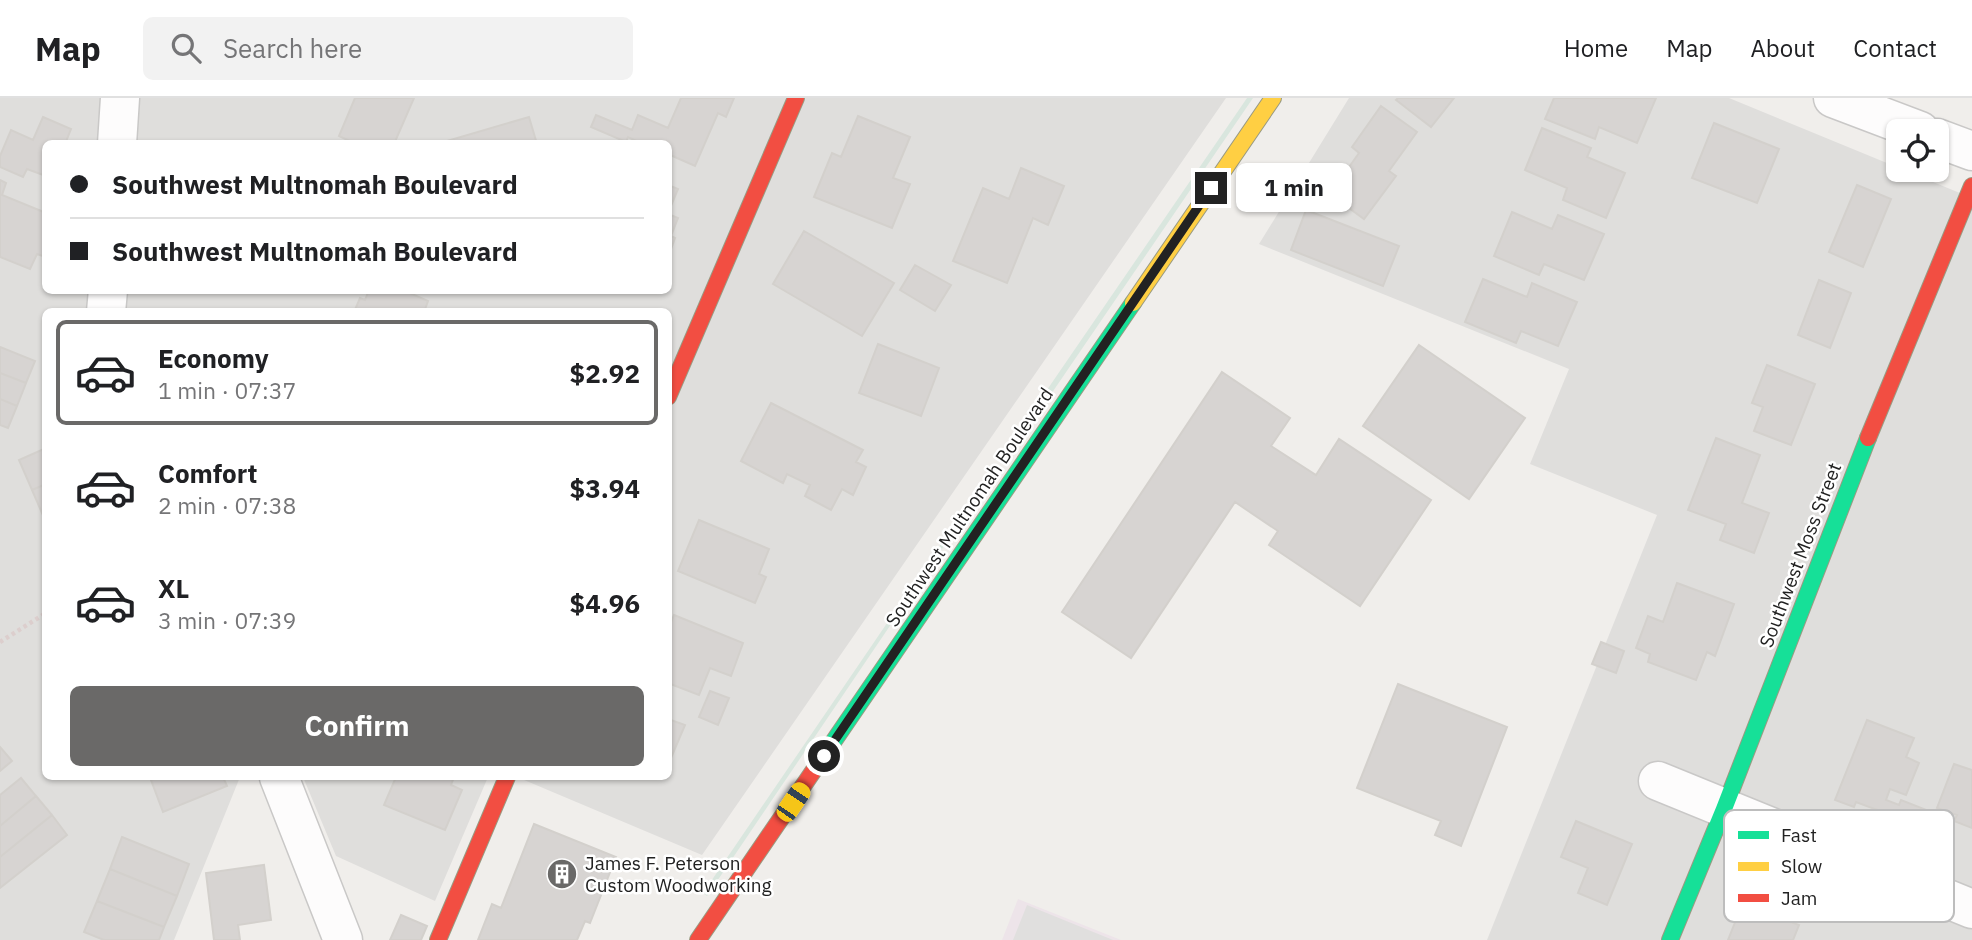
<!DOCTYPE html>
<html lang="en">
<head>
<meta charset="utf-8">
<style>
	:root { --surface:#fff; --page:#f2f2f2; --text:#202124; --muted:#757577; --line:#e0e0e0; --accent:#6a6968 }
	body { margin:0; font-family:"IBM Plex Sans",sans-serif; background:var(--page); color:var(--text); height:100vh; display:flex; flex-direction:column; font-size:26px; white-space:nowrap }
	* { box-sizing:border-box; margin:0 }
	p { font-size:23px; color:var(--muted) }
	.icon { flex:none; width:38px; height:38px; fill:none; stroke:currentColor; stroke-width:2; stroke-linecap:round; stroke-linejoin:round }
	.map { position:relative; flex:1; overflow:hidden }
	.panel { position:absolute; left:42px; top:210px; width:630px; height:472px; display:flex; flex-direction:column; background:var(--surface); border-radius:10px; box-shadow:0 2px 5px #0004 }
	.panel>* { flex:none }
	.guide { position:absolute; left:42px; top:42px; width:630px; height:154px; border-radius:10px; box-shadow:0 2px 5px #0004; display:grid; align-content:center; height:154px; padding:0 28px; background:var(--surface) }
	.buttons { position:absolute; left:1886px; top:21px; display:grid; gap:14px }
	.buttons a { display:grid; place-items:center; width:63px; height:63px; border-radius:10px; background:var(--surface); box-shadow:0 2px 5px #0004; font-size:35px }
	.end { position:absolute; width:32px; height:32px; margin:-16px; border:9px solid #222; background:#fff; box-shadow:0 0 0 4px #fff }
	.from { border-radius:50% }
	.bubble { position:absolute; height:49px; border-radius:10px; background:var(--surface); box-shadow:0 2px 5px #0004; font-size:23px; font-weight:700; line-height:49px; text-align:center }
	.car { position:absolute; width:21px; height:42px; margin:-21px -10px; border-radius:9px; box-shadow:0 0 5px 2px #0007; background:linear-gradient(#f5c518 24%,#345 0 40%,#f5c518 0 76%,#345 0 86%,#f5c518 0) }
	.guide b { display:flex; align-items:center; gap:24px; height:66px; font-size:26px }
	.guide b+b { border-top:2px solid var(--line) }
	.guide i { width:18px; height:18px; background:var(--text) }
	ul { padding:12px 0 0; list-style:none }
	li { display:flex; align-items:center; gap:21px; height:105px; margin:0 14px 10px; padding:0 14px; border:4px solid transparent; border-radius:10px }
	li div { flex:1 }
	li b { display:block; font-size:26px }
	li em { font-style:normal; font-weight:700 }
	li.selected { border-color:var(--accent) }
	li>.icon { width:63px; height:63px; stroke-width:1.5 }
	.action { display:flex; gap:14px; margin-top:auto; padding:14px 28px }
	.action a { flex:1; height:80px; border-radius:10px; background:var(--accent); color:#fff; font-size:28px; font-weight:700; line-height:80px; text-align:center }
	header { display:flex; align-items:center; gap:42px; box-sizing:border-box; height:98px; padding:0 35px; background:var(--surface); border-bottom:2px solid var(--line) }
	header strong { font-size:33px }
	nav { display:flex; gap:38px; margin-inline-start:auto; font-size:24px }
	.search { width:490px; height:63px; background:var(--page); display:flex; align-items:center; gap:18px; box-sizing:border-box; padding:0 24px; border-radius:10px; color:var(--muted); font-size:26px }
	.map>svg:first-child { display:block }
	.residential { fill:#dfdedc; fill-rule:evenodd }
	.industrial { fill:#ede4e9 }
	.wetland { fill:#d9e6de }
	.parking { fill:#e0dfde }
	.building { fill:#d7d4d2; stroke:#d3d0cc; stroke-width:2 }
	.lines { fill:none; stroke-linecap:round; stroke-linejoin:round }
	.street-casing { stroke:#c9c8c7; stroke-width:41 }
	.fast-casing { stroke:#999a82; stroke-width:18 }
	.slow-casing { stroke:#999a82; stroke-width:18 }
	.jam-casing { stroke:#999a82; stroke-width:18 }
	.path { stroke:#dccecd; stroke-width:4.5; stroke-dasharray:3.5 3.5; stroke-linecap:butt }
	.street { stroke:#fdfcfc; stroke-width:38 }
	.fast { stroke:#16e098; stroke-width:16 }
	.slow { stroke:#ffcf43; stroke-width:16 }
	.jam { stroke:#f24e42; stroke-width:16 }
	.route { stroke:#222; stroke-width:9 }
	.labels { text-anchor:middle; stroke-width:5; stroke-linejoin:round; paint-order:stroke }
	.street-label { font-size:19px; fill:#222; stroke:#fff }
	.poi-label { font-size:19px; fill:#222; stroke:#fff; text-anchor:start }
	.key { fill:#fff; stroke:#bdbdbd; stroke-width:2 }
	.key-label { font-size:19px; fill:#222 }
</style>
</head>
<body>
<header>
<strong>Map</strong>
<div class="search"><svg class="icon" aria-label="search" viewBox="0 0 24 24"><circle cx="10" cy="10" r="6"/><path d="M15 15l6 6"/></svg>Search here</div>
<nav><a>Home</a><a>Map</a><a>About</a><a>Contact</a></nav>
</header>
<div class="map">
<svg width="1972" height="842" viewBox="0 0 1972 842">
	<rect width="100%" height="100%" fill="#f0eeeb"/>
	<!-- residential -->
	<path class="residential" d="M0,0H1226L702,757L517,679H668V214H46V679H240L174,842H0ZM46,46H668V192H46Z
		M1349,0H1729L1972,100V842H1487L1657,417L1530,366L1569,271L1259,146Z
		M303,679H488L435,803L336,758Z"/>
	<!-- industrial -->
	<path class="industrial" d="M1018,801L1121,842H1002Z"/>
	<!-- wetland -->
	<path class="wetland" d="M1247,0H1253L1030,327L1025,324Z
		M943,443L946,445L707,798L703,795Z"/>
	<!-- parking -->
	<path class="parking" d="M1027,807L1113,842H1013Z"/>
	<!-- building -->
	<path class="building" d="M355,0H414L394,46H356L339,38Z
		M681,0H734L726,19L718,15L695,68L668,56V46H643L628,39L626,44L591,29L596,17L632,32L638,17L668,30Z
		M1398,0H1454L1431,29L1396,2Z
		M1554,0H1656L1637,45L1599,29L1595,41L1545,21Z
		M1381,8L1417,34L1389,73L1396,78L1364,121L1330,96L1359,55L1352,49Z
		M858,18L910,39L893,80L910,86L892,130L814,99L832,55L841,59Z
		M43,19L71,31L65,46H46V78L27,71L23,79L0,69V58L11,32L33,42Z
		M529,19L537,46H447V43Z
		M1714,25L1779,51L1757,105L1692,80Z
		M1542,30L1591,50L1587,59L1625,75L1606,120L1563,102L1567,90L1525,72Z
		M1021,70L1064,88L1048,127L1033,120L1007,185L953,163L983,90L1009,101Z
		M0,82L6,85L2,97L46,115V159L37,156L30,171L0,159Z
		M668,87L678,91L668,115Z
		M1857,87L1891,101L1863,169L1829,154Z
		M1306,112L1399,148L1383,188L1291,152Z
		M1512,114L1552,131L1558,117L1604,136L1584,182L1544,166L1539,177L1494,158Z
		M668,116L678,120L671,138L675,140L670,154Z
		M804,133L894,185L862,238L773,186Z
		M915,167L951,187L935,213L900,192Z
		M1483,181L1527,199L1532,185L1577,204L1558,248L1521,233L1516,245L1465,224Z
		M1819,182L1851,195L1830,250L1798,237Z
		M369,192H403L428,203L424,214H354L360,200L365,202Z
		M878,246L939,270L921,318L859,295Z
		M1419,247L1525,320L1469,401L1363,328Z
		M0,249L35,263L26,285L0,275Z
		M1767,267L1815,286L1791,347L1754,333L1763,309L1752,305Z
		M1222,274L1290,320L1271,348L1316,377L1339,341L1431,402L1360,508L1269,447L1278,433L1235,404L1131,560L1062,514Z
		M0,275L26,285L17,308L0,301Z
		M0,301L17,308L8,330L0,327Z
		M771,305L863,352L856,364L866,369L853,397L842,391L831,412L805,398L810,387L787,376L783,385L741,363Z
		M1716,340L1760,357L1742,405L1769,415L1754,455L1720,442L1726,426L1688,412Z
		M46,350V386L32,392L19,362Z
		M46,386V421L45,422L32,392Z
		M699,422L769,451L759,476L766,479L755,505L678,473Z
		M1677,485L1734,506L1715,558L1707,554L1696,582L1648,564L1650,556L1636,550L1648,518L1663,524Z
		M674,517L743,545L731,578L710,570L699,597L668,585V531Z
		M1601,544L1624,553L1616,575L1592,566Z
		M1398,586L1507,629L1461,748L1435,737L1441,723L1357,690Z
		M710,593L729,600L718,627L699,619Z
		M668,621L685,627L668,667Z
		M1867,622L1914,640L1906,659L1919,665L1906,697L1890,691L1886,702L1899,707L1901,702L1929,713L1917,743L1886,731L1891,717L1856,704L1854,709L1835,702Z
		M0,649L12,663L0,673Z
		M1954,666L1972,672V730L1954,723L1957,717L1937,710Z
		M158,679H223L227,688L163,714L151,682Z
		M396,679H454L451,687L462,692L445,732L384,707Z
		M21,680L36,698L0,728V697Z
		M36,698L52,717L0,759V728Z
		M52,717L67,737L0,790V759Z
		M1576,723L1632,746L1607,807L1578,795L1588,770L1561,759Z
		M534,726L616,759L590,825L585,823L577,842H478L492,806L501,810Z
		M122,739L189,766L177,798L110,771Z
		M264,767L271,822L238,827L240,842H214L206,775Z
		M110,771L177,798L164,829L97,803Z
		M1766,794L1796,806L1788,823L1799,827L1793,842H1728L1742,807L1757,813Z
		M97,803L164,829L159,842H104L84,834Z
		M401,817L427,828L421,842H390Z"/>
	<g class="lines">
		<!-- street casing -->
		<g class="street-casing">
			<path id="street" d="M1833,0L1920,33
				M1937,40L1972,53
				M117,46L120,0
				M106,214L108,192
				M279,679L343,842
				M1658,683L1972,811"/>
		</g>
		<!-- fast casing -->
		<g class="fast-casing">
			<path id="fast" d="M827,653L1133,205
				M1670,842L1724,711L1868,340"/>
		</g>
		<!-- slow casing -->
		<g class="slow-casing">
			<path id="slow" d="M1133,205L1273,0"/>
		</g>
		<!-- jam casing -->
		<g class="jam-casing">
			<path id="jam" d="M668,299L796,0
				M1868,340L1972,88
				M438,842L507,679
				M698,842L827,653"/>
		</g>
		<!-- path -->
		<path class="path" d="M0,544L46,515"/>
		<!-- street -->
		<use href="#street" class="street"/>
		<!-- fast -->
		<use href="#fast" class="fast"/>
		<!-- slow -->
		<use href="#slow" class="slow"/>
		<!-- jam -->
		<use href="#jam" class="jam"/>
	</g>
	<g class="lines">
		<!-- route -->
		<path class="route" d="M824,658L1211,90"/>
	</g>
	<!-- icons -->
	<defs>
		<g id="building-disc" transform="scale(1.575)"><circle r="9.5" fill="#6a6968" stroke="#fff"/><path d="M-4-6H4V6H1V3H-1V6H-4ZM-2.5-4.3h1.7v1.8h-1.7ZM.8-4.3h1.7v1.8H.8ZM-2.5-1h1.7V.8h-1.7ZM.8-1h1.7V.8H.8Z" fill="#fff"/></g>
	</defs>
	<g fill-rule="evenodd">
		<use href="#building-disc" x="562" y="776"/>
	</g>
	<g class="labels">
		<!-- street labels -->
		<g class="street-label">
			<text transform="translate(969 409) rotate(-56)" y="7">Southwest Multnomah Boulevard</text>
			<text transform="translate(1800 457) rotate(-69)" y="7">Southwest Moss Street</text>
		</g>
		<!-- poi labels -->
		<g class="poi-label">
			<text x="585" y="772">James F. Peterson<tspan x="585" dy="22">Custom Woodworking</tspan></text>
		</g>
	</g>
	<!-- legend -->
	<rect x="1724" y="712" width="230" height="112" rx="10" class="key"/>
	<rect x="1738" y="733" width="31" height="8" fill="#16e098"/>
	<rect x="1738" y="764" width="31" height="9" fill="#ffcf43"/>
	<rect x="1738" y="796" width="31" height="8" fill="#f24e42"/>
	<g class="key-label">
		<text x="1781" y="744">Fast</text>
		<text x="1781" y="775">Slow</text>
		<text x="1781" y="807">Jam</text>
	</g>
</svg>
<div class="buttons">
<a><svg class="icon" aria-label="locate" viewBox="0 0 24 24"><circle cx="12" cy="12" r="6"/><path d="M12 2v4M12 18v4M2 12h4M18 12h4"/></svg></a>
</div>
<i class="end from" style="left:824px;top:658px"></i>
<i class="end" style="left:1211px;top:90px"></i>
<div class="bubble" style="left:1236px;top:65px;width:116px">1 min</div>
<i class="car" style="left:793px;top:704px;rotate:34deg"></i>
<div class="guide">
<b><i class="from"></i>Southwest Multnomah Boulevard</b>
<b><i></i>Southwest Multnomah Boulevard</b>
</div>
<section class="panel">
<ul>
<li class="selected"><svg class="icon" aria-label="car" viewBox="0 0 24 24"><path d="M5 17H2v-5l4-1 3-4h7l3 4 3 1v5h-3M9 17h6M6 11h13"/><circle cx="7" cy="17" r="2"/><circle cx="17" cy="17" r="2"/></svg><div><b>Economy</b><p>1 min · 07:37</p></div><em>$2.92</em></li>
<li><svg class="icon" aria-label="car" viewBox="0 0 24 24"><path d="M5 17H2v-5l4-1 3-4h7l3 4 3 1v5h-3M9 17h6M6 11h13"/><circle cx="7" cy="17" r="2"/><circle cx="17" cy="17" r="2"/></svg><div><b>Comfort</b><p>2 min · 07:38</p></div><em>$3.94</em></li>
<li><svg class="icon" aria-label="car" viewBox="0 0 24 24"><path d="M5 17H2v-5l4-1 3-4h7l3 4 3 1v5h-3M9 17h6M6 11h13"/><circle cx="7" cy="17" r="2"/><circle cx="17" cy="17" r="2"/></svg><div><b>XL</b><p>3 min · 07:39</p></div><em>$4.96</em></li>
</ul>
<div class="action"><a>Confirm</a></div>
</section>
</div>
</body>
</html>
